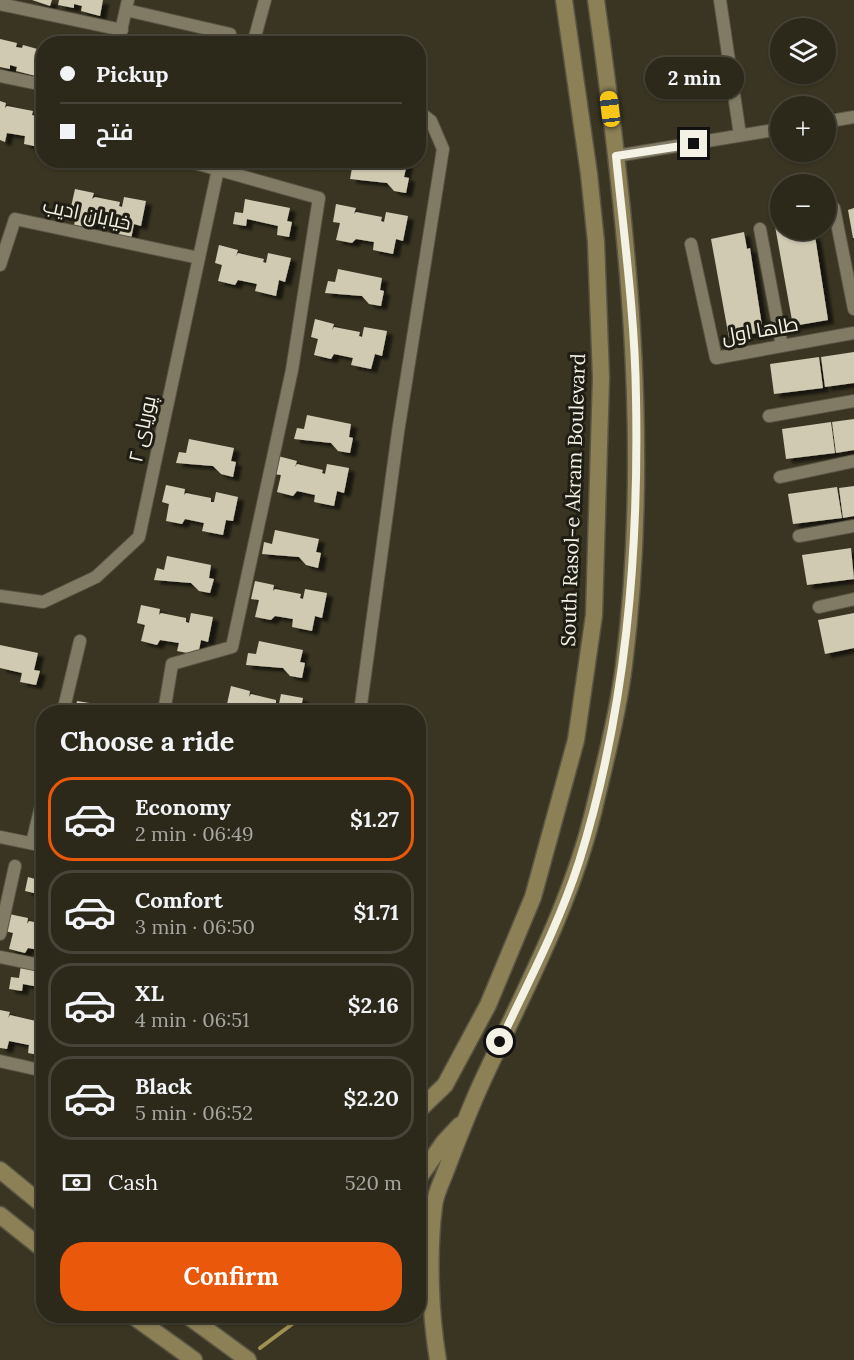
<!DOCTYPE html>
<html lang="en">
<head>
<meta charset="utf-8">
<style>
	:root { --surface:#2c281a; --page:#383427; --text:#f1f3f6; --muted:#a6a6a2; --line:#484439; --accent:#ea580c }
	body { margin:0; font-family:Lora,Cairo,serif; background:var(--page); color:var(--text); height:100vh; display:flex; flex-direction:column; font-size:22px; white-space:nowrap }
	* { box-sizing:border-box; margin:0 }
	p { font-size:20px; color:var(--muted) }
	.icon { flex:none; width:33px; height:33px; fill:none; stroke:currentColor; stroke-width:2; stroke-linecap:round; stroke-linejoin:round }
	.map { position:relative; flex:1; overflow:hidden }
	.drawer { position:absolute; left:36px; top:705px; width:390px; height:618px; display:flex; flex-direction:column; background:var(--surface); border-radius:24px; box-shadow:0 2px 4px #0004,0 0 0 2px var(--line) }
	.drawer>* { flex:none }
	.guide { position:absolute; left:36px; top:36px; width:390px; height:132px; border-radius:24px; box-shadow:0 2px 4px #0004,0 0 0 2px var(--line); display:grid; align-content:center; height:132px; padding:0 24px; background:var(--surface) }
	.fabs { position:absolute; left:770px; top:18px; display:grid; gap:12px }
	.fabs a { display:grid; place-items:center; width:66px; height:66px; border-radius:50%; background:var(--surface); box-shadow:0 2px 4px #0004,0 0 0 2px var(--line); font-size:30px }
	.end { position:absolute; width:27px; height:27px; margin:-14px; border:8px solid #f4f1e5; background:#111; box-shadow:0 0 0 3px #111 }
	.from { border-radius:50% }
	.bubble { position:absolute; height:42px; border-radius:21px; background:var(--surface); box-shadow:0 2px 4px #0004,0 0 0 2px var(--line); font-size:20px; font-weight:800; line-height:42px; text-align:center }
	.car { position:absolute; width:18px; height:36px; margin:-18px -9px; border-radius:8px; box-shadow:0 0 4px 2px #0007; background:linear-gradient(#f5c518 24%,#345 0 40%,#f5c518 0 76%,#345 0 86%,#f5c518 0) }
	.guide b { display:flex; align-items:center; gap:21px; height:57px; font-size:22px }
	.guide b+b { border-top:2px solid var(--line) }
	.guide i { width:15px; height:15px; background:var(--text) }
	ul { padding:0; list-style:none }
	li { display:flex; align-items:center; gap:18px; height:84px; margin:0 12px 9px; padding:0 12px; border:3px solid var(--line); border-radius:24px }
	li div { flex:1 }
	li b { display:block; font-size:22px }
	li em { font-style:normal; font-weight:800 }
	li.active { border-color:var(--accent) }
	li>.icon { width:54px; height:54px; stroke-width:1.5 }
	h2 { padding:0 24px; font-size:27px; line-height:72px }
	.pay { display:flex; align-items:center; gap:15px; height:66px; padding:0 24px; font-size:22px }
	.pay p { margin-inline-start:auto }
	.button { display:flex; gap:12px; margin-top:auto; padding:12px 24px }
	.button a { flex:1; height:69px; border-radius:24px; background:var(--accent); color:#fff; font-size:24px; font-weight:800; line-height:69px; text-align:center }
	.map>svg:first-child { display:block }
	.lines { fill:none; stroke-linecap:round; stroke-linejoin:round }
	.stream { stroke:#9f9154; stroke-width:4 }
	.building { fill:#d0cab3; filter:url(#shadow) }
	.street-casing { stroke:#595443; stroke-width:14 }
	.secondary-casing { stroke:#595443; stroke-width:19 }
	.street { stroke:#817b66; stroke-width:12 }
	.secondary { stroke:#8b8056; stroke-width:16 }
	.route { stroke:#f4f1e5; stroke-width:8 }
	.labels { text-anchor:middle; stroke-width:6; stroke-linejoin:round; paint-order:stroke }
	.street-label { font-size:20px; fill:#f4f1e5; stroke:#1f1d14 }
</style>
</head>
<body>
<div class="map">
<svg width="854" height="1360" viewBox="0 0 854 1360">
	<defs>
		<filter id="shadow"><feDropShadow dx="6" dy="4" stdDeviation="1.5" flood-color="#0009"/></filter>
	</defs>
	<rect width="100%" height="100%" fill="#3a3522"/>
	<g class="lines">
		<!-- stream -->
		<path class="stream" d="M260,1348L303,1316"/>
	</g>
	<!-- building -->
	<path class="building" d="M32,0H52L50,6Z
		M59,0H103L100,16L81,11L82,6L74,4V8L58,5Z
		M0,39L17,43L16,47L22,48L23,45L41,50L36,76L16,71L17,67L10,65V69L0,67Z
		M0,101L6,103L5,108L7,106L33,111L32,115L35,116L37,106L44,107V148L24,144L25,136L7,133L5,142L0,140Z
		M294,160H311L310,166Z
		M362,160H389L407,164L404,177L409,178L406,193L394,191L387,183L350,179L352,168L360,169Z
		M75,189L94,193L92,199L95,197L120,202L119,206L122,207L124,197L146,201L141,226L134,224L131,239L111,235L112,227L94,224L91,229L74,225L78,208L71,207Z
		M245,199L290,208L287,221L292,222L289,237L277,235L278,226L247,219L246,226L233,224L235,212L243,213Z
		M336,204L356,208L354,214L356,212L382,217L381,221L384,222L386,212L408,216L403,241L396,239L393,254L373,250L374,242L356,239L352,243L336,240L340,223L333,222Z
		M854,208V238H853L848,210Z
		M775,226H780V230H810L812,236H815L828,320L793,326Z
		M744,232L747,249L750,248L763,332L729,338L711,239Z
		M219,245L238,250L236,256L238,253L264,259L263,262L266,263L268,253L291,258L285,282L279,280L276,296L255,291L257,284L238,280L235,285L218,281L222,265L215,263Z
		M338,269L382,278L380,290L384,291L381,306L369,304L362,296L325,293L328,281L335,282Z
		M315,319L334,324L332,330L334,327L360,332L359,336L362,337L364,327L387,331L382,356L375,354L371,369L351,365L353,358L334,354L331,359L314,355L318,339L311,337Z
		M854,352V383L825,387L821,357Z
		M819,357L823,388L774,394L770,364Z
		M307,415L351,424L349,437L353,438L350,453L338,451L331,443L294,439L297,428L304,429Z
		M854,419V450L836,453L832,422Z
		M831,422L835,453L786,459L782,429Z
		M189,439L234,448L231,461L236,462L233,477L221,474L213,466L176,463L179,452L186,453Z
		M278,456L297,461L295,467L297,464L323,470L322,473L325,474L327,464L349,468L344,493L337,491L334,506L314,502L315,495L297,491L293,496L277,492L281,475L273,474Z
		M166,485L185,489L184,495L186,493L211,498V502H214L216,492L238,497L233,521L226,520L223,535L202,531L204,523L185,519L182,524L166,521L169,504L162,502Z
		M854,486V516L843,518L839,488Z
		M837,487L842,518L793,524L788,494Z
		M275,530L319,539L316,552L321,553L318,568L306,565L299,557L262,554L264,542L272,544Z
		M851,548L854,579L807,585L802,555Z
		M167,556L211,565L209,578L214,579L210,593L199,591L191,583L154,580L157,568L164,570Z
		M255,581L274,585L273,591L275,589L301,594L300,598L303,599L305,589L327,593L322,618L315,616L312,631L292,627L293,619L275,616L271,620L255,617L259,600L251,599Z
		M141,605L160,609L159,615L161,613L186,618V622L189,623L191,613L213,617L208,642L201,640L198,655L177,651L179,643L160,640L157,645L141,641L145,625L137,623Z
		M854,613V648L825,654L818,620Z
		M259,641L303,650L300,662L305,663L302,678L290,676L283,668L246,665L248,653L256,654Z
		M0,645L38,653L34,670L40,671L36,685L20,682L22,673L0,668Z
		M231,686L250,691L249,697L251,694L276,700V703L279,704L281,694L303,698L300,712H233L234,706L227,704Z
		M77,701L96,704L95,712H75Z
		M38,865L44,866V887L40,886L38,894L25,891L28,877L35,879Z
		M9,914L28,918L27,924L29,921L44,924V951L28,948L25,953L9,949L13,933L5,931Z
		M21,965L44,969V988L23,984L22,991L9,989L11,977L19,978Z
		M0,1010L10,1012L8,1018L10,1015L36,1021L38,1025L39,1018H44V1056L28,1053L29,1045L9,1041L7,1049L0,1048Z"/>
	<g class="lines">
		<!-- street casing -->
		<g class="street-casing">
			<path id="street" d="M720,0L740,135
				M0,4L122,30
				M126,10L230,34
				M118,44L128,0
				M253,44L265,0
				M0,76L44,85
				M825,122L854,117
				M616,156L780,129
				M834,208L854,309
				M760,229L782,346
				M691,244L716,358L854,333
				M0,265L15,219L199,258
				M769,416L854,401
				M780,477L854,461
				M799,536L854,526
				M0,596L43,602L96,577L139,537L220,160
				M819,607L854,599
				M63,712L80,641
				M164,712L172,664L232,647L292,370L319,198L184,160
				M360,712L398,432L443,149L431,121L418,111
				M0,837L44,846
				M32,843L44,794
				M0,934L15,866
				M0,957L44,966
				M0,1061L44,1071"/>
		</g>
		<!-- secondary casing -->
		<g class="secondary-casing">
			<path id="secondary" d="M418,1111L445,1085L488,1005L533,897L576,740L594,615L601,378L596,242L589,174L564,0
				M0,1170L44,1206
				M418,1179L444,1142L460,1125
				M0,1215L44,1250
				M133,1316L194,1360
				M188,1316L248,1360
				M438,1360C430,1313 428,1253 434,1206C435,1195 441,1183 445,1173C457,1142 468,1112 482,1082C523,993 571,905 594,809C605,762 618,713 624,665C652,443 627,220 596,0"/>
		</g>
		<!-- street -->
		<use href="#street" class="street"/>
		<!-- secondary -->
		<use href="#secondary" class="secondary"/>
	</g>
	<g class="lines">
		<!-- route -->
		<path class="route" d="M500,1042C528,983 559,924 579,862C626,712 639,554 636,397C635,317 624,236 616,156L694,144"/>
	</g>
	<g class="labels">
		<!-- street labels -->
		<g class="street-label">
			<text transform="translate(87 214) rotate(12)" y="7">خیابان ادیب</text>
			<text transform="translate(760 330) rotate(-10)" y="7">طاها اول</text>
			<text transform="translate(142 429) rotate(-78)" y="7">پوریای ۲</text>
			<text transform="translate(573 500) rotate(-88)" y="7">South Rasol-e Akram Boulevard</text>
		</g>
	</g>
</svg>
<div class="fabs">
<a><svg class="icon" aria-label="layers" viewBox="0 0 24 24"><path d="M12 4l9 5-9 5-9-5zM3 14l9 5 9-5"/></svg></a>
<a>+</a>
<a>−</a>
</div>
<i class="end from" style="left:500px;top:1042px"></i>
<i class="end" style="left:694px;top:144px"></i>
<div class="bubble" style="left:645px;top:57px;width:99px">2 min</div>
<i class="car" style="left:610px;top:109px;rotate:353deg"></i>
<div class="guide">
<b><i class="from"></i>Pickup</b>
<b><i></i>فتح</b>
</div>
<section class="drawer">
<h2>Choose a ride</h2>
<ul>
<li class="active"><svg class="icon" aria-label="car" viewBox="0 0 24 24"><path d="M5 17H2v-5l4-1 3-4h7l3 4 3 1v5h-3M9 17h6M6 11h13"/><circle cx="7" cy="17" r="2"/><circle cx="17" cy="17" r="2"/></svg><div><b>Economy</b><p>2 min · 06:49</p></div><em>$1.27</em></li>
<li><svg class="icon" aria-label="car" viewBox="0 0 24 24"><path d="M5 17H2v-5l4-1 3-4h7l3 4 3 1v5h-3M9 17h6M6 11h13"/><circle cx="7" cy="17" r="2"/><circle cx="17" cy="17" r="2"/></svg><div><b>Comfort</b><p>3 min · 06:50</p></div><em>$1.71</em></li>
<li><svg class="icon" aria-label="car" viewBox="0 0 24 24"><path d="M5 17H2v-5l4-1 3-4h7l3 4 3 1v5h-3M9 17h6M6 11h13"/><circle cx="7" cy="17" r="2"/><circle cx="17" cy="17" r="2"/></svg><div><b>XL</b><p>4 min · 06:51</p></div><em>$2.16</em></li>
<li><svg class="icon" aria-label="car" viewBox="0 0 24 24"><path d="M5 17H2v-5l4-1 3-4h7l3 4 3 1v5h-3M9 17h6M6 11h13"/><circle cx="7" cy="17" r="2"/><circle cx="17" cy="17" r="2"/></svg><div><b>Black</b><p>5 min · 06:52</p></div><em>$2.20</em></li>
</ul>
<div class="pay"><svg class="icon" aria-label="cash" viewBox="0 0 24 24"><path d="M3 7h18v10H3z"/><circle cx="12" cy="12" r="2"/></svg>Cash<p>520 m</p></div>
<div class="button"><a>Confirm</a></div>
</section>
</div>
</body>
</html>
